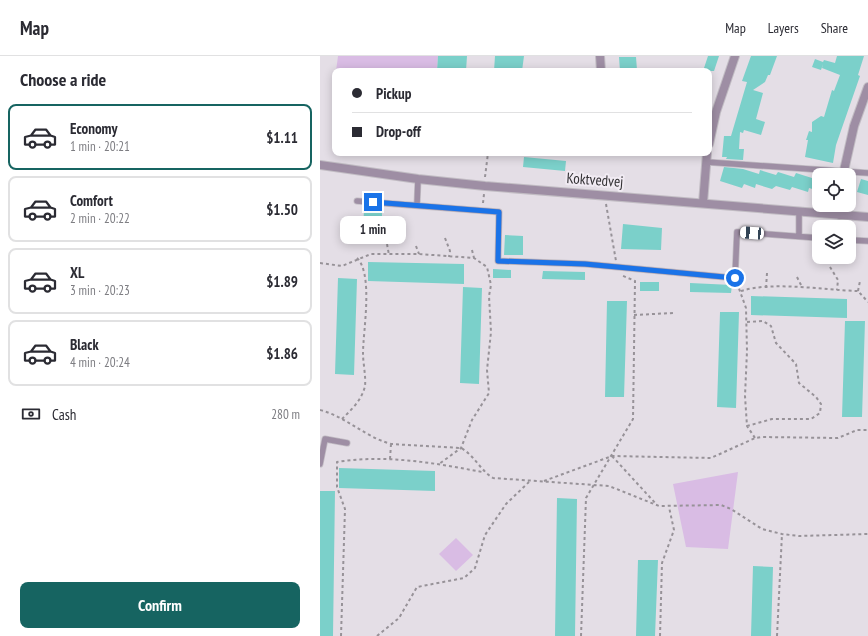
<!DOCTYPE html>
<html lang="en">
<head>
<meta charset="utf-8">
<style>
	:root { --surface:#fff; --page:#f7f7f7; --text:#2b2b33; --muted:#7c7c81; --line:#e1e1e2; --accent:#166461 }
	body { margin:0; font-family:"PT Sans Narrow",sans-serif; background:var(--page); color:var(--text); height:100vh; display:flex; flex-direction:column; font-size:15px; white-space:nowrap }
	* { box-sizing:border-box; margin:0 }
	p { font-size:13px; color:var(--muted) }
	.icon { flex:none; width:22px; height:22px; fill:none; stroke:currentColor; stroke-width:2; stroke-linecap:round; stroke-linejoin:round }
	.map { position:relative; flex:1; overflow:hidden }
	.drawer { display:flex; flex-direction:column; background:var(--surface); width:320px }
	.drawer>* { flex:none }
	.top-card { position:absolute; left:12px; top:12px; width:380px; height:88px; border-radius:8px; box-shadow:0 2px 10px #0003; display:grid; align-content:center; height:88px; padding:0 20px; background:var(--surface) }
	.controls { position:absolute; left:492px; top:112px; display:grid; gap:8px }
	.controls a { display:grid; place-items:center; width:44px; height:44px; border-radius:8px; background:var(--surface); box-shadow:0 2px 10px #0003; font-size:20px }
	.end { position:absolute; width:18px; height:18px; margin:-9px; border:5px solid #1a73e8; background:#fff; box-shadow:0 0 0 2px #fff }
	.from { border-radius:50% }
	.bubble { position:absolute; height:28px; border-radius:8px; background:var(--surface); box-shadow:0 2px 10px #0003; font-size:13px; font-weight:700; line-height:28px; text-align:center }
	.car { position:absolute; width:12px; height:24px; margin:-12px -6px; border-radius:5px; box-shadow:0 0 3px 1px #0007; background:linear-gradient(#fff 24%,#345 0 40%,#fff 0 76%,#345 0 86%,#fff 0) }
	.top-card b { display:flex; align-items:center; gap:14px; height:38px; font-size:15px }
	.top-card b+b { border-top:1px solid var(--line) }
	.top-card i { width:10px; height:10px; background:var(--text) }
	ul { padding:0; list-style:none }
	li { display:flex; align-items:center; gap:12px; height:66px; margin:0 8px 6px; padding:0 12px; border:2px solid var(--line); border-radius:8px }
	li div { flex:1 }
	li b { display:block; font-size:15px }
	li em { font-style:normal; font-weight:700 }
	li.current { border-color:var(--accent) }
	li>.icon { width:36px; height:36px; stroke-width:1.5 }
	h2 { padding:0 20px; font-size:18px; line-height:48px }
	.pay { display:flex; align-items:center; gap:10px; height:44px; padding:0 20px; font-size:15px }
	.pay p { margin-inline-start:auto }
	.cta { display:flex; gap:8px; margin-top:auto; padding:8px 20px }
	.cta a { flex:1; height:46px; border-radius:8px; background:var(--accent); color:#fff; font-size:16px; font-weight:700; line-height:46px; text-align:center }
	header { display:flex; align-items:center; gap:24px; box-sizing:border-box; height:56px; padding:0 20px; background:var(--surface); border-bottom:1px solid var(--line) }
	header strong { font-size:19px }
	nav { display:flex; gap:22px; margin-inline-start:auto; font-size:14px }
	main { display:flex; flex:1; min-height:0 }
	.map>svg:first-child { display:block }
	.park { fill:#d9bce4 }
	.building { fill:#7bd0ca }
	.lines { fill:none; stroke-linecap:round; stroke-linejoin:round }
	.service-casing { stroke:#c1bcc3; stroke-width:7 }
	.minor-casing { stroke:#c1bcc3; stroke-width:10 }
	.tertiary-casing { stroke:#c1bcc3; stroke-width:10 }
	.path { stroke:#979298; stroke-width:2; stroke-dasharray:3 3; stroke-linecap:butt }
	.service { stroke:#9e8ea4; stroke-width:5.5 }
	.minor { stroke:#9e8ea4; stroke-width:8 }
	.tertiary { stroke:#9e8ea4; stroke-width:8 }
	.route { stroke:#1a73e8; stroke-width:5 }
	.labels { text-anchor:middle; stroke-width:4; stroke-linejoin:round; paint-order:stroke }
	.street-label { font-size:15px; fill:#343235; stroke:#f1ebf3 }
</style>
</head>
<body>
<header>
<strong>Map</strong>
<nav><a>Map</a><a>Layers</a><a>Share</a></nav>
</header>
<main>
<section class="drawer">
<h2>Choose a ride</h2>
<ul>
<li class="current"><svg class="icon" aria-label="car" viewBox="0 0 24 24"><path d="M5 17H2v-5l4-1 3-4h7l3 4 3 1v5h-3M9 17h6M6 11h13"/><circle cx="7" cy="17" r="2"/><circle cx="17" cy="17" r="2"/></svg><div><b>Economy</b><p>1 min · 20:21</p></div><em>$1.11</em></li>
<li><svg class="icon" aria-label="car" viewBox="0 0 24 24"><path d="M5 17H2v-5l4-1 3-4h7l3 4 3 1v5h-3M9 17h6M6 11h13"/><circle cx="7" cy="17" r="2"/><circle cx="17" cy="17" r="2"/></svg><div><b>Comfort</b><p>2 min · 20:22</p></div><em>$1.50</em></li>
<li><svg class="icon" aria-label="car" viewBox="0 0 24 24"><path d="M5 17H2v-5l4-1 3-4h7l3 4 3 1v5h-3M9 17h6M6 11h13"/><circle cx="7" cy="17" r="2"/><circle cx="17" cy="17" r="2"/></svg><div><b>XL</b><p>3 min · 20:23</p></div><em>$1.89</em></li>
<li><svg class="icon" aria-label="car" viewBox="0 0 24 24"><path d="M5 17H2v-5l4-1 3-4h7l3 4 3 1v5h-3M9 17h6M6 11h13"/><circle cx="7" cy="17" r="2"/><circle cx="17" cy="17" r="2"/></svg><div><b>Black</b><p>4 min · 20:24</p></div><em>$1.86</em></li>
</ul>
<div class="pay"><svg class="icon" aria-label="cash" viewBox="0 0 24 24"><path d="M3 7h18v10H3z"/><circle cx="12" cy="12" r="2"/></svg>Cash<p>280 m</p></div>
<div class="cta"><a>Confirm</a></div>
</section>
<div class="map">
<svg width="548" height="580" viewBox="0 0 548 580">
	<rect width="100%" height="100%" fill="#e4dee6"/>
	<!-- park -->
	<path class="park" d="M18,0H118L117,15H16Z
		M418,416L408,493L366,491L353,428Z
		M136,482L153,499L136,515L119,498Z"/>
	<!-- building -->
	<path class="building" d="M118,0H147L146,15H117Z
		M175,0H204L202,15H174Z
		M388,0H399L394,15H383Z
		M431,0H457L450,19H448L445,26L433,34L443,37L436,63L445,66L441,79L424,74L423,77L420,76L419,93H424L423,104L406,103L407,101H402L404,80H411L427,26L422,25Z
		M517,0H544L538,19L540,20L516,89L513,107L485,101L488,84H486L489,75L492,76V66L501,60L504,61L512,34L514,35L520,19L502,12L503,8L501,14L492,11L495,3L503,6L504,4L515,7Z
		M299,1H316L317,14L300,15Z
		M204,101L246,105L245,115L203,111Z
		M404,111L423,113L439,118L440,114L456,119L458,116L474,121L476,117L492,122L494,118H499V135L489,132L488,136L472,131L470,134L456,130L452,133L436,128L435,132L424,128L422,132L400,125Z
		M541,123L548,125V139L537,136Z
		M44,154L62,155V174H43Z
		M303,168L342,172L341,194L301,193Z
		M185,179L203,180V199H184Z
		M48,206L144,208V228L48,225Z
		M173,213L191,214V222H173Z
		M223,215L265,216V224L222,223Z
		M18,222L37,223L34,319L15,318Z
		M320,226H339V235H320Z
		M370,227L412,229L411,237L370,236Z
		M143,231L162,232L159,328L140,327Z
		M431,240L527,243V262L431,259Z
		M287,245H307L304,341H285Z
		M400,256H419L416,352L397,351Z
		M525,265H545L542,361H522Z
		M19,412L115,415V435L19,432Z
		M0,435H15L13,580H0Z
		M237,442L257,443L255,580H235Z
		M318,504H338L335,580H316Z
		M433,510L453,511L451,580H431Z"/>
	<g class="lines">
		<!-- service casing -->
		<g class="service-casing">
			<path id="service" d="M386,106L548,117
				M37,145L179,156L178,205L265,208L415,222L417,176L499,182
				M97,149L98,123
				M479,180V155
				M529,184L548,185
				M0,408L5,383L27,387"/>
		</g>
		<!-- minor casing -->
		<g class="minor-casing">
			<path id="minor" d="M280,0L281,15
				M389,88L396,56L415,0
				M523,119L534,70L548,31
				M383,147L387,97
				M520,159L521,149"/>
		</g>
		<!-- tertiary casing -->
		<g class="tertiary-casing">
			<path id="tertiary" d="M0,109L98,123L165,130L548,161"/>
		</g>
		<!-- path -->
		<path class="path" d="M165,121L168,97
			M163,147L164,138
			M286,148L296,205
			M125,182L130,195L129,201
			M67,188L69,199
			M96,190L99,198
			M152,194L154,202
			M0,207L22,210L51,198H99L154,202L167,211L171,229L169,240L171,276L167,314L169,337L152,364L141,392L119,408
			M510,211L518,224L517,234
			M477,221L482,231
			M417,227L426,252L427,295L425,340L427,370L435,382
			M446,232L447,217
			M421,235C453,225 503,234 538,235L548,246
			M538,235L540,225
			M314,259L353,257
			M427,266L443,265L451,270L456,287L476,308L479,327L496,341L501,348L500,357L491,363H452L427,370
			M0,354C27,361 43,380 71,388L141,392C154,399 160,414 173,422L289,430L339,450L401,449L411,453L442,473L462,478L479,480L548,478
			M22,363C31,354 42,344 45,330C46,320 43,307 43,297C43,275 54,216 36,201
			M292,400L337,449
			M70,403L71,388
			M224,425L292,400L391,402L435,382L442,381L518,382L537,374H548
			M21,580L25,453L17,431V406C65,398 115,407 162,416
			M57,580L79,562L97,531L144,522L155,512L165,479L186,448L209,426
			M261,580L266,442L313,363L315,225L301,219
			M340,580L342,507L354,474L349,451
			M457,580L462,478"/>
		<!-- service -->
		<use href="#service" class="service"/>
		<!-- minor -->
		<use href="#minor" class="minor"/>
		<!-- tertiary -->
		<use href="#tertiary" class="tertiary"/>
	</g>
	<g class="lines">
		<!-- route -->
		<path class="route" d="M53,146L179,156L178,205L265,208L415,222"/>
	</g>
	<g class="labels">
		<!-- street labels -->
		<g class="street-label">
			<text transform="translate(275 124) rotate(4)" y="5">Koktvedvej</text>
		</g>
	</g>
</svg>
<div class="controls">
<a><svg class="icon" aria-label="locate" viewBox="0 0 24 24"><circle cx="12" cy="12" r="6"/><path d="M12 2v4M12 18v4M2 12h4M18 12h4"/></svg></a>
<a><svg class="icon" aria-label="layers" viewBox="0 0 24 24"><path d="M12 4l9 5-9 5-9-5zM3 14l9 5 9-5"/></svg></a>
</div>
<i class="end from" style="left:415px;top:222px"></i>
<i class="end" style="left:53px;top:146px"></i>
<div class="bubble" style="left:20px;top:160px;width:66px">1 min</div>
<i class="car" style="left:432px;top:177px;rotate:274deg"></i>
<div class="top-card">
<b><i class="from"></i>Pickup</b>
<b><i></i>Drop-off</b>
</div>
</div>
</main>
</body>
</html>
